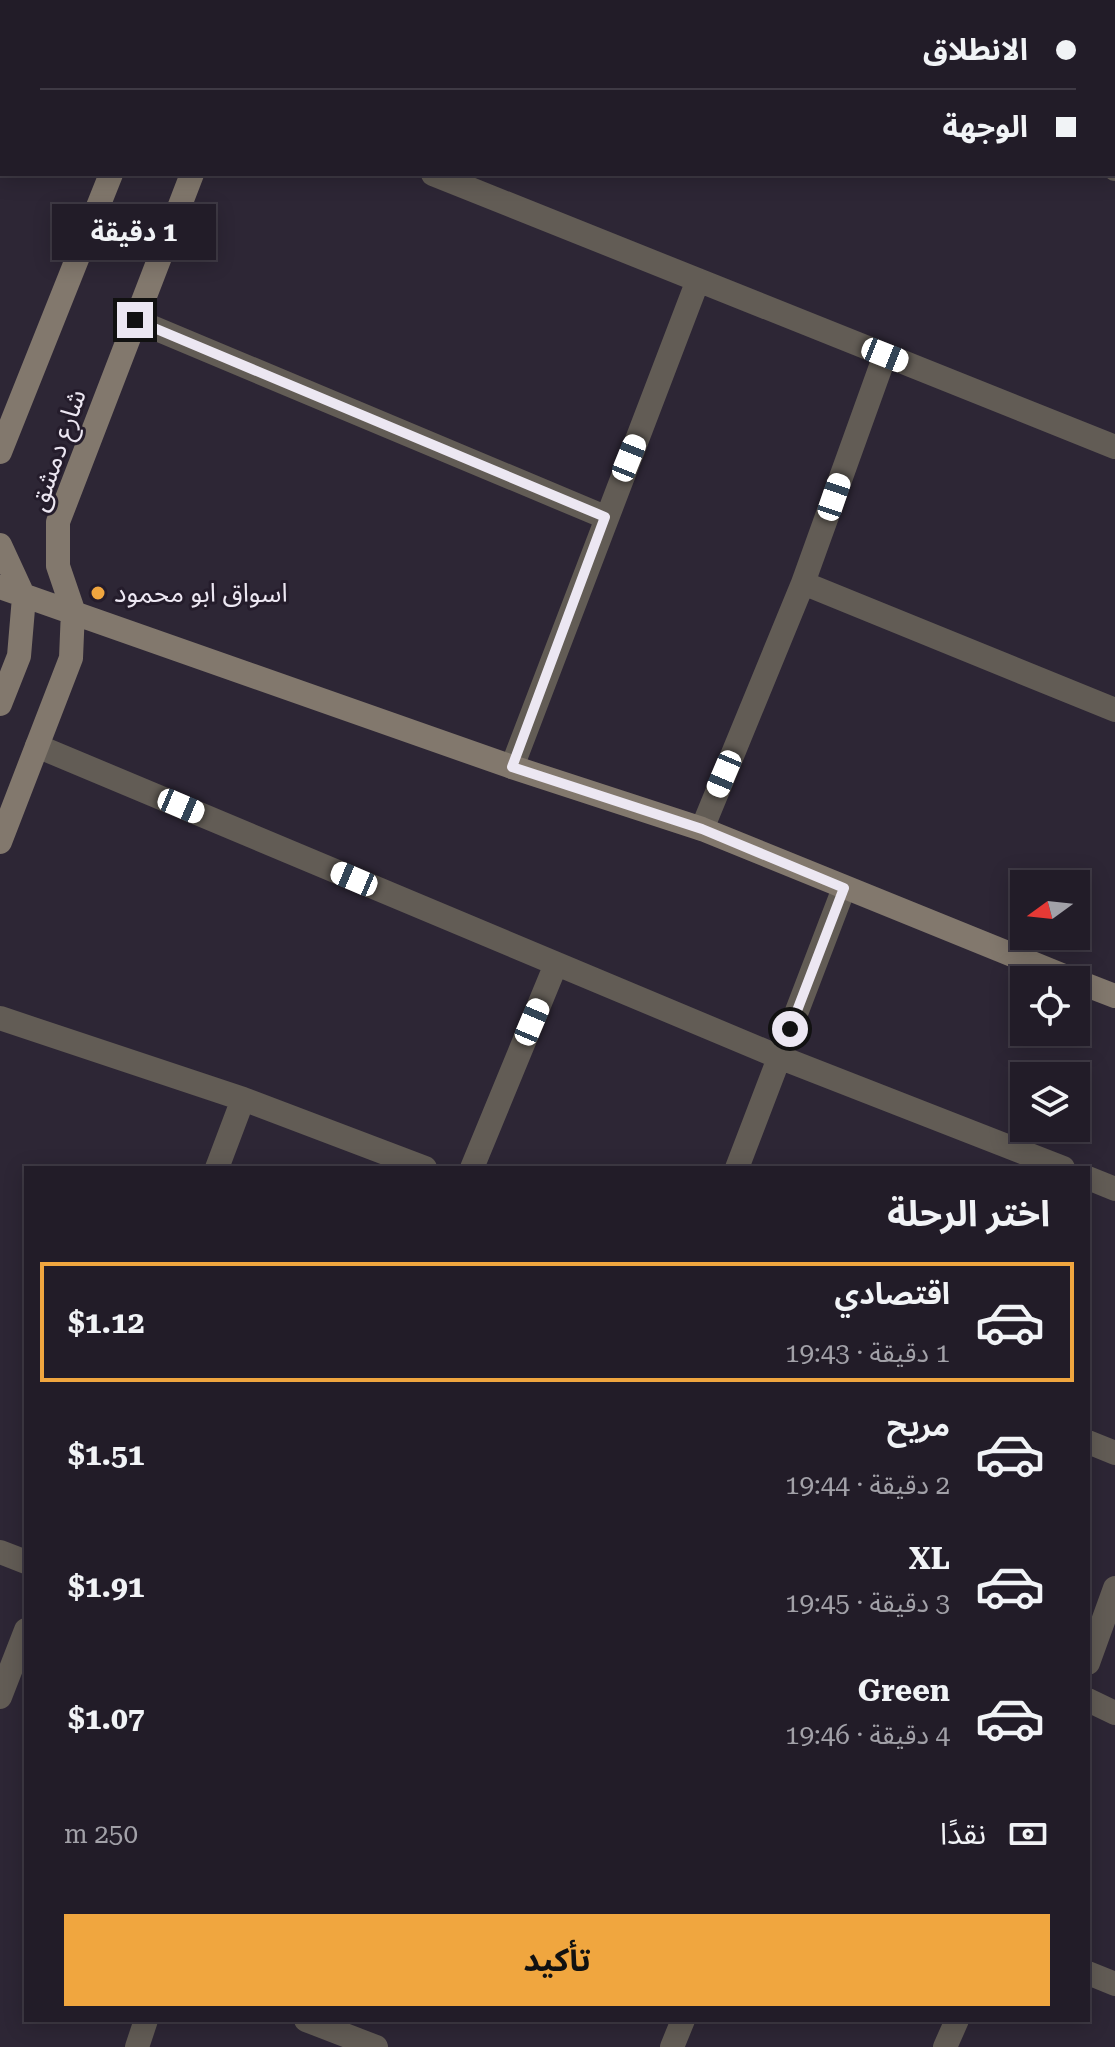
<!DOCTYPE html>
<html lang="ar">
<head>
<meta charset="utf-8">
<style>
	:root { --surface:#221c28; --page:#2e2934; --text:#f1f3f6; --muted:#a2a1a8; --line:#3f3a45; --accent:#f0a63f }
	body { margin:0; font-family:"Roboto Serif","Noto Sans Arabic",serif; background:var(--page); color:var(--text); direction:rtl; height:100vh; display:flex; flex-direction:column; font-size:30px; white-space:nowrap }
	* { box-sizing:border-box; margin:0 }
	p { font-size:26px; color:var(--muted) }
	.icon { flex:none; width:44px; height:44px; fill:none; stroke:currentColor; stroke-width:2; stroke-linecap:round; stroke-linejoin:round }
	.map { position:relative; flex:1; overflow:hidden; direction:ltr }
	.panel { position:absolute; left:24px; top:1166px; width:1066px; height:856px; display:flex; flex-direction:column; background:var(--surface); border-radius:0px; box-shadow:0 4px 20px #0003,0 0 0 2px var(--line); direction:rtl }
	.panel>* { flex:none }
	.hud { position:absolute; left:0px; top:0px; width:1116px; height:176px; box-shadow:0 4px 20px #0003,0 0 0 2px var(--line); direction:rtl; display:grid; align-content:center; height:176px; padding:0 40px; background:var(--surface) }
	.needle { width:52px; rotate:255deg }
	.controls { position:absolute; left:1010px; top:870px; display:grid; gap:16px }
	.controls a { display:grid; place-items:center; width:80px; height:80px; border-radius:0px; background:var(--surface); box-shadow:0 4px 20px #0003,0 0 0 2px var(--line); font-size:40px }
	.end { position:absolute; width:36px; height:36px; margin:-18px; border:10px solid #ece7f2; background:#111; box-shadow:0 0 0 4px #111 }
	.from { border-radius:50% }
	.bubble { position:absolute; height:56px; border-radius:0px; background:var(--surface); box-shadow:0 4px 20px #0003,0 0 0 2px var(--line); font-size:26px; font-weight:700; line-height:56px; text-align:center; direction:rtl }
	.car { position:absolute; width:24px; height:48px; margin:-24px -12px; border-radius:10px; box-shadow:0 0 6px 2px #0007; background:linear-gradient(#fff 24%,#345 0 40%,#fff 0 76%,#345 0 86%,#fff 0) }
	.hud b { display:flex; align-items:center; gap:28px; height:76px; font-size:30px }
	.hud b+b { border-top:2px solid var(--line) }
	.hud i { width:20px; height:20px; background:var(--text) }
	ul { padding:0; list-style:none }
	li { display:flex; align-items:center; gap:24px; height:120px; margin:0 16px 12px; padding:0 24px; border:4px solid transparent; border-radius:0px }
	li div { flex:1 }
	li b { display:block; font-size:30px }
	li em { font-style:normal; font-weight:700 }
	li.selected { border-color:var(--accent) }
	li>.icon { width:72px; height:72px; stroke-width:1.5 }
	h2 { padding:0 40px; font-size:36px; line-height:96px }
	.pay { display:flex; align-items:center; gap:20px; height:88px; padding:0 40px; font-size:30px }
	.pay p { margin-inline-start:auto }
	.cta { display:flex; gap:16px; margin-top:auto; padding:16px 40px }
	.cta a { flex:1; height:92px; border-radius:0px; background:var(--accent); color:#111; font-size:32px; font-weight:700; line-height:92px; text-align:center }
	.map>svg:first-child { display:block }
	.lines { fill:none; stroke-linecap:round; stroke-linejoin:round }
	.street { stroke:#625c55; stroke-width:24 }
	.secondary { stroke:#82786d; stroke-width:24 }
	.route { stroke:#ece7f2; stroke-width:10 }
	.poi-dot { fill:#f0a63f; stroke:#241c2b; stroke-width:3 }
	.labels { text-anchor:middle; stroke-width:6; stroke-linejoin:round; paint-order:stroke }
	.street-label { font-size:26px; fill:#ece7f2; stroke:#241c2b }
	.poi-label { font-size:26px; fill:#ece7f2; stroke:#241c2b; text-anchor:start }
</style>
</head>
<body>
<div class="map">
<svg width="1115" height="2047" viewBox="0 0 1115 2047">
	<rect width="100%" height="100%" fill="#2d2635"/>
	<g class="lines">
		<!-- street -->
		<path class="street" d="M8,0L13,2
			M692,0L697,2
			M541,2L542,0
			M1033,2L1034,0
			M1114,168L1115,169
			M433,174L1115,447
			M135,320L605,517
			M803,583L1115,710
			M37,746L779,1057L1063,1168
			M512,767L698,280
			M702,829L803,583L885,355
			M0,1018L243,1099L217,1168
			M243,1099L425,1168
			M472,1168L556,964
			M737,1168L844,888
			M1088,1178L1115,1189
			M1088,1442L1115,1453
			M0,1552L26,1562
			M1088,1663L1115,1588
			M0,1697L26,1630
			M1088,1700L1115,1713
			M1088,1973L1115,1984
			M306,2020L376,2047
			M137,2047L146,2020
			M672,2047L683,2020
			M945,2047L957,2020"/>
		<!-- secondary -->
		<path class="secondary" d="M179,2L180,0
			M260,2L261,0
			M0,452L111,174
			M0,545L24,597L19,656L0,704
			M0,587L512,767L702,829L1074,980
			M0,842L71,658L73,610L58,566V522L192,174
			M1076,981L1115,996"/>
	</g>
	<g class="lines">
		<!-- route -->
		<path class="route" d="M135,320L605,517L512,767L702,829L844,888L790,1029"/>
	</g>
	<!-- markers -->
	<circle class="poi-dot" cx="98" cy="593" r="8"/>
	<g class="labels">
		<!-- street labels -->
		<g class="street-label">
			<text transform="translate(57 450) rotate(-71)" y="9">شارع دمشق</text>
		</g>
		<!-- poi labels -->
		<g class="poi-label">
			<text x="114" y="602">اسواق ابو محمود</text>
		</g>
	</g>
</svg>
<div class="controls">
<a><svg class="needle" viewBox="-14 -14 28 28"><path d="M0-13l5 13h-10z" fill="#e53935"/><path d="M0 13l5-13h-10z" fill="#a2a1a8"/></svg></a>
<a><svg class="icon" aria-label="locate" viewBox="0 0 24 24"><circle cx="12" cy="12" r="6"/><path d="M12 2v4M12 18v4M2 12h4M18 12h4"/></svg></a>
<a><svg class="icon" aria-label="layers" viewBox="0 0 24 24"><path d="M12 4l9 5-9 5-9-5zM3 14l9 5 9-5"/></svg></a>
</div>
<i class="end from" style="left:790px;top:1029px"></i>
<i class="end" style="left:135px;top:320px"></i>
<div class="bubble" style="left:52px;top:204px;width:164px">1 دقيقة</div>
<i class="car" style="left:885px;top:355px;rotate:112deg"></i>
<i class="car" style="left:629px;top:458px;rotate:22deg"></i>
<i class="car" style="left:834px;top:497px;rotate:19deg"></i>
<i class="car" style="left:724px;top:774px;rotate:203deg"></i>
<i class="car" style="left:181px;top:806px;rotate:113deg"></i>
<i class="car" style="left:354px;top:879px;rotate:293deg"></i>
<i class="car" style="left:532px;top:1022px;rotate:23deg"></i>
<div class="hud">
<b><i class="from"></i>الانطلاق</b>
<b><i></i>الوجهة</b>
</div>
<section class="panel">
<h2>اختر الرحلة</h2>
<ul>
<li class="selected"><svg class="icon" aria-label="car" viewBox="0 0 24 24"><path d="M5 17H2v-5l4-1 3-4h7l3 4 3 1v5h-3M9 17h6M6 11h13"/><circle cx="7" cy="17" r="2"/><circle cx="17" cy="17" r="2"/></svg><div><b>اقتصادي</b><p>1 دقيقة · 19:43</p></div><em>$1.12</em></li>
<li><svg class="icon" aria-label="car" viewBox="0 0 24 24"><path d="M5 17H2v-5l4-1 3-4h7l3 4 3 1v5h-3M9 17h6M6 11h13"/><circle cx="7" cy="17" r="2"/><circle cx="17" cy="17" r="2"/></svg><div><b>مريح</b><p>2 دقيقة · 19:44</p></div><em>$1.51</em></li>
<li><svg class="icon" aria-label="car" viewBox="0 0 24 24"><path d="M5 17H2v-5l4-1 3-4h7l3 4 3 1v5h-3M9 17h6M6 11h13"/><circle cx="7" cy="17" r="2"/><circle cx="17" cy="17" r="2"/></svg><div><b>XL</b><p>3 دقيقة · 19:45</p></div><em>$1.91</em></li>
<li><svg class="icon" aria-label="car" viewBox="0 0 24 24"><path d="M5 17H2v-5l4-1 3-4h7l3 4 3 1v5h-3M9 17h6M6 11h13"/><circle cx="7" cy="17" r="2"/><circle cx="17" cy="17" r="2"/></svg><div><b>Green</b><p>4 دقيقة · 19:46</p></div><em>$1.07</em></li>
</ul>
<div class="pay"><svg class="icon" aria-label="cash" viewBox="0 0 24 24"><path d="M3 7h18v10H3z"/><circle cx="12" cy="12" r="2"/></svg>نقدًا<p>250 m</p></div>
<div class="cta"><a>تأكيد</a></div>
</section>
</div>
</body>
</html>
